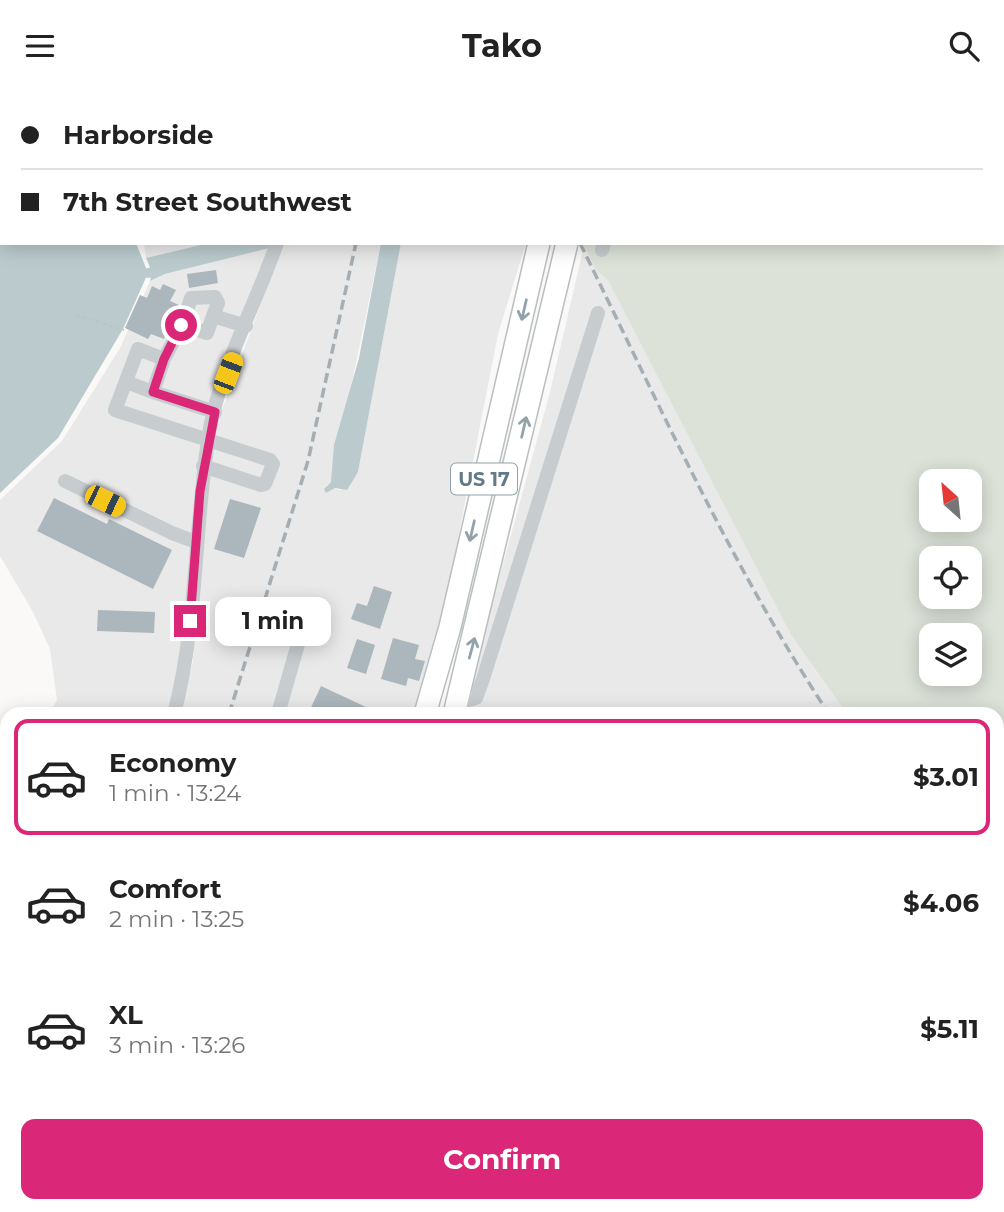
<!DOCTYPE html>
<html lang="en">
<head>
<meta charset="utf-8">
<style>
	:root { --surface:#fff; --page:#f2f2f2; --text:#222; --muted:#767676; --line:#e0e0e0; --accent:#db2777 }
	body { margin:0; font-family:Montserrat,sans-serif; background:var(--page); color:var(--text); height:100vh; display:flex; flex-direction:column; font-size:26px; white-space:nowrap }
	* { box-sizing:border-box; margin:0 }
	p { font-size:23px; color:var(--muted) }
	.icon { flex:none; width:38px; height:38px; fill:none; stroke:currentColor; stroke-width:2; stroke-linecap:round; stroke-linejoin:round }
	.map { position:relative; flex:1; overflow:hidden }
	.panel { position:absolute; left:0px; top:616px; width:1004px; height:506px; display:flex; flex-direction:column; background:var(--surface); border-radius:21px 21px 0 0; box-shadow:0 4px 18px #0003 }
	.panel>* { flex:none }
	.banner { position:absolute; left:0px; top:0px; width:1004px; height:154px; box-shadow:0 4px 18px #0003; display:grid; align-content:center; height:154px; padding:0 21px; background:var(--surface) }
	.needle { width:46px; rotate:333deg }
	.tools { position:absolute; left:919px; top:378px; display:grid; gap:14px }
	.tools a { display:grid; place-items:center; width:63px; height:63px; border-radius:14px; background:var(--surface); box-shadow:0 4px 18px #0003; font-size:35px }
	.end { position:absolute; width:32px; height:32px; margin:-16px; border:9px solid #db2777; background:#fff; box-shadow:0 0 0 4px #fff }
	.from { border-radius:50% }
	.bubble { position:absolute; height:49px; border-radius:14px; background:var(--surface); box-shadow:0 4px 18px #0003; font-size:23px; font-weight:700; line-height:49px; text-align:center }
	.car { position:absolute; width:21px; height:42px; margin:-21px -10px; border-radius:9px; box-shadow:0 0 5px 2px #0007; background:linear-gradient(#f5c518 24%,#345 0 40%,#f5c518 0 76%,#345 0 86%,#f5c518 0) }
	.banner b { display:flex; align-items:center; gap:24px; height:66px; font-size:26px }
	.banner b+b { border-top:2px solid var(--line) }
	.banner i { width:18px; height:18px; background:var(--text) }
	ul { padding:12px 0 0; list-style:none }
	li { display:flex; align-items:center; gap:21px; height:116px; margin:0 14px 10px; padding:0 7px; border:4px solid transparent; border-radius:14px }
	li div { flex:1 }
	li b { display:block; font-size:26px }
	li em { font-style:normal; font-weight:700 }
	li.selected { border-color:var(--accent) }
	li>.icon { width:63px; height:63px; stroke-width:1.5 }
	.action { display:flex; gap:14px; margin-top:auto; padding:14px 21px }
	.action a { flex:1; height:80px; border-radius:14px; background:var(--accent); color:#fff; font-size:28px; font-weight:700; line-height:80px; text-align:center }
	header { display:flex; justify-content:space-between; align-items:center; height:91px; padding:0 21px; background:var(--surface); font-size:32px; font-weight:700 }
	.map>svg:first-child { display:block }
	.built { fill:#e8e9e8 }
	.green { fill:#dce2d8; fill-rule:evenodd }
	.water { fill:#bbcbcd }
	.lines { fill:none; stroke-linecap:round; stroke-linejoin:round }
	.canal { stroke:#bbcbcd; stroke-width:10 }
	.building { fill:#abb7bc }
	.major-casing { stroke:#b7bec1; stroke-width:23 }
	.highway-casing { stroke:#b9bec1; stroke-width:24 }
	.path { stroke:#bec2c4; stroke-width:2; stroke-dasharray:3.5 3.5; stroke-linecap:butt }
	.minor { stroke:#c7cccf; stroke-width:14 }
	.major { stroke:#fff; stroke-width:19 }
	.highway { stroke:#fff; stroke-width:21 }
	.rail { stroke:#a5aeb3; stroke-width:3.5; stroke-dasharray:10 5; stroke-linecap:butt }
	.oneway { stroke:#91a2aa }
	.route { stroke:#db2777; stroke-width:9 }
	.labels { text-anchor:middle; stroke-width:7; stroke-linejoin:round; paint-order:stroke }
	.shield { fill:#fff; stroke:#91a2aa; stroke-width:2 }
	.shield-label { font-size:19px; font-weight:bold; fill:#627a85 }
</style>
</head>
<body>
<header><svg class="icon" aria-label="menu" viewBox="0 0 24 24"><path d="M4 6h16M4 12h16M4 18h16"/></svg>Tako<svg class="icon" aria-label="search" viewBox="0 0 24 24"><circle cx="10" cy="10" r="6"/><path d="M15 15l6 6"/></svg></header>
<div class="map">
<svg width="1004" height="1121" viewBox="0 0 1004 1121">
	<rect width="100%" height="100%" fill="#faf9f7"/>
	<!-- built -->
	<path class="built" d="M105,0H320L319,2Z
		M144,152H209L146,167Z
		M283,152H381L331,391L326,395L340,399L358,381L401,152H526L498,243L440,539L419,623H180L193,570L205,402L219,327Z
		M270,154L196,388L182,566L168,623H49L57,609L50,558L33,521L0,465V409L62,350L120,257L150,190L186,173L235,159Z
		M584,155L596,179L608,188L791,544L847,623H462L549,305Z
		M998,810L1004,815V1081L998,1093Z
		M7,827V1062L0,1061V828Z
		M128,1115H251L249,1121H146Z
		M305,1115H394L392,1121H302Z
		M794,1115H876L873,1121H808Z
		M889,1115H944L957,1121H886Z"/>
	<!-- green -->
	<path class="green" d="M1003,8H1004V815L998,810V623H847L791,544L608,189L596,179L584,155V152H1003ZM931,390H970V429H931ZM931,467H970V506H931ZM931,544H970V583H931Z"/>
	<!-- water -->
	<path class="water" d="M0,0L101,2H2V152H136L148,182L123,238L58,347L0,402Z
		M787,0H1004V3L784,2Z
		M209,152H271L186,173L150,190L152,181L146,167Z
		M381,152H401L358,381L347,399L335,397L326,402L324,398L331,391L334,354L359,267Z"/>
	<g class="lines">
		<!-- canal -->
		<path class="canal" d="M148,182L269,152"/>
	</g>
	<!-- building -->
	<path class="building" d="M216,179L218,192L189,197L187,183Z
		M163,193L176,199L170,210L179,214L164,248L151,243L148,248L125,237L140,204L147,207L152,195L160,199Z
		M54,407L107,433L109,428L172,459L153,498L37,440Z
		M230,408L261,417L244,467L214,458Z
		M374,495L392,501L380,538L351,528L357,512L367,515Z
		M98,519L155,521L154,542L97,540Z
		M393,547L419,554L415,568L425,570L419,590L408,587L406,595L381,588Z
		M357,548L375,554L366,583L347,577Z
		M321,595L381,623H308Z"/>
	<g class="lines">
		<!-- major casing -->
		<g class="major-casing">
			<path id="major" d="M957,1115L971,1121"/>
		</g>
		<!-- highway casing -->
		<g class="highway-casing">
			<path id="highway" d="M574,2V0
				M602,2L603,0
				M425,623L450,536L539,152
				M454,623L567,152
				M272,1121L274,1115"/>
		</g>
		<!-- path -->
		<path class="path" d="M76,224L124,239"/>
		<!-- minor -->
		<path class="minor" d="M325,2V0
			M647,2L648,0
			M602,159L604,152
			M182,234L191,207L215,206L218,212L213,225
			M164,268L138,258L115,319L270,369L273,373L265,393L261,394L203,375
			M126,291L153,301
			M215,321L153,301L164,268L182,234L207,242L213,225L246,235
			M65,390L172,442L196,451
			M458,612L476,607L483,588L598,222
			M174,623C198,532 194,436 209,343C219,280 256,213 277,152
			M278,623L298,553
			M0,663L7,666
			M0,822L7,821
			M0,1066L7,1068
			M7,1121L9,1115
			M468,1121L471,1115
			M598,1121L600,1115
			M727,1121L730,1115
			M880,1121L882,1115"/>
		<!-- major -->
		<use href="#major" class="major"/>
		<!-- highway -->
		<use href="#highway" class="highway"/>
		<!-- rail -->
		<path class="rail" d="M504,0L505,2
			M373,2V0
			M580,152C658,311 731,475 829,623
			M229,623L308,370L356,152
			M998,827L1004,833
			M65,1121L67,1115"/>
	</g>
	<!-- one-way arrows -->
	<defs><path id="oneway-shaft" d="M-6 0H5M1.5-3L5.5 0L1.5 3" fill="none" stroke-width="1.6" stroke-linecap="round" stroke-linejoin="round" transform="scale(1.75)"/></defs>
	<g class="oneway">
		<use href="#oneway-shaft" transform="translate(524 219) rotate(103)"/>
		<use href="#oneway-shaft" transform="translate(524 336) rotate(-77)"/>
		<use href="#oneway-shaft" transform="translate(472 440) rotate(103)"/>
		<use href="#oneway-shaft" transform="translate(472 557) rotate(-75)"/>
	</g>
	<g class="lines">
		<!-- route -->
		<path class="route" d="M181,234L164,268L153,301L215,321L200,400L190,530"/>
	</g>
	<g class="labels">
		<!-- shield labels -->
		<rect class="shield" x="451" y="372.5" width="66" height="31" rx="5"/>
		<g class="shield-label">
			<text x="484" y="395">US 17</text>
		</g>
	</g>
</svg>
<div class="tools">
<a><svg class="needle" viewBox="-14 -14 28 28"><path d="M0-13l5 13h-10z" fill="#e53935"/><path d="M0 13l5-13h-10z" fill="#767676"/></svg></a>
<a><svg class="icon" aria-label="locate" viewBox="0 0 24 24"><circle cx="12" cy="12" r="6"/><path d="M12 2v4M12 18v4M2 12h4M18 12h4"/></svg></a>
<a><svg class="icon" aria-label="layers" viewBox="0 0 24 24"><path d="M12 4l9 5-9 5-9-5zM3 14l9 5 9-5"/></svg></a>
</div>
<i class="end from" style="left:181px;top:234px"></i>
<i class="end" style="left:190px;top:530px"></i>
<div class="bubble" style="left:215px;top:506px;width:116px">1 min</div>
<i class="car" style="left:228px;top:282px;rotate:21deg"></i>
<i class="car" style="left:105px;top:410px;rotate:116deg"></i>
<div class="banner">
<b><i class="from"></i>Harborside</b>
<b><i></i>7th Street Southwest</b>
</div>
<section class="panel">
<ul>
<li class="selected"><svg class="icon" aria-label="car" viewBox="0 0 24 24"><path d="M5 17H2v-5l4-1 3-4h7l3 4 3 1v5h-3M9 17h6M6 11h13"/><circle cx="7" cy="17" r="2"/><circle cx="17" cy="17" r="2"/></svg><div><b>Economy</b><p>1 min · 13:24</p></div><em>$3.01</em></li>
<li><svg class="icon" aria-label="car" viewBox="0 0 24 24"><path d="M5 17H2v-5l4-1 3-4h7l3 4 3 1v5h-3M9 17h6M6 11h13"/><circle cx="7" cy="17" r="2"/><circle cx="17" cy="17" r="2"/></svg><div><b>Comfort</b><p>2 min · 13:25</p></div><em>$4.06</em></li>
<li><svg class="icon" aria-label="car" viewBox="0 0 24 24"><path d="M5 17H2v-5l4-1 3-4h7l3 4 3 1v5h-3M9 17h6M6 11h13"/><circle cx="7" cy="17" r="2"/><circle cx="17" cy="17" r="2"/></svg><div><b>XL</b><p>3 min · 13:26</p></div><em>$5.11</em></li>
</ul>
<div class="action"><a>Confirm</a></div>
</section>
</div>
</body>
</html>
